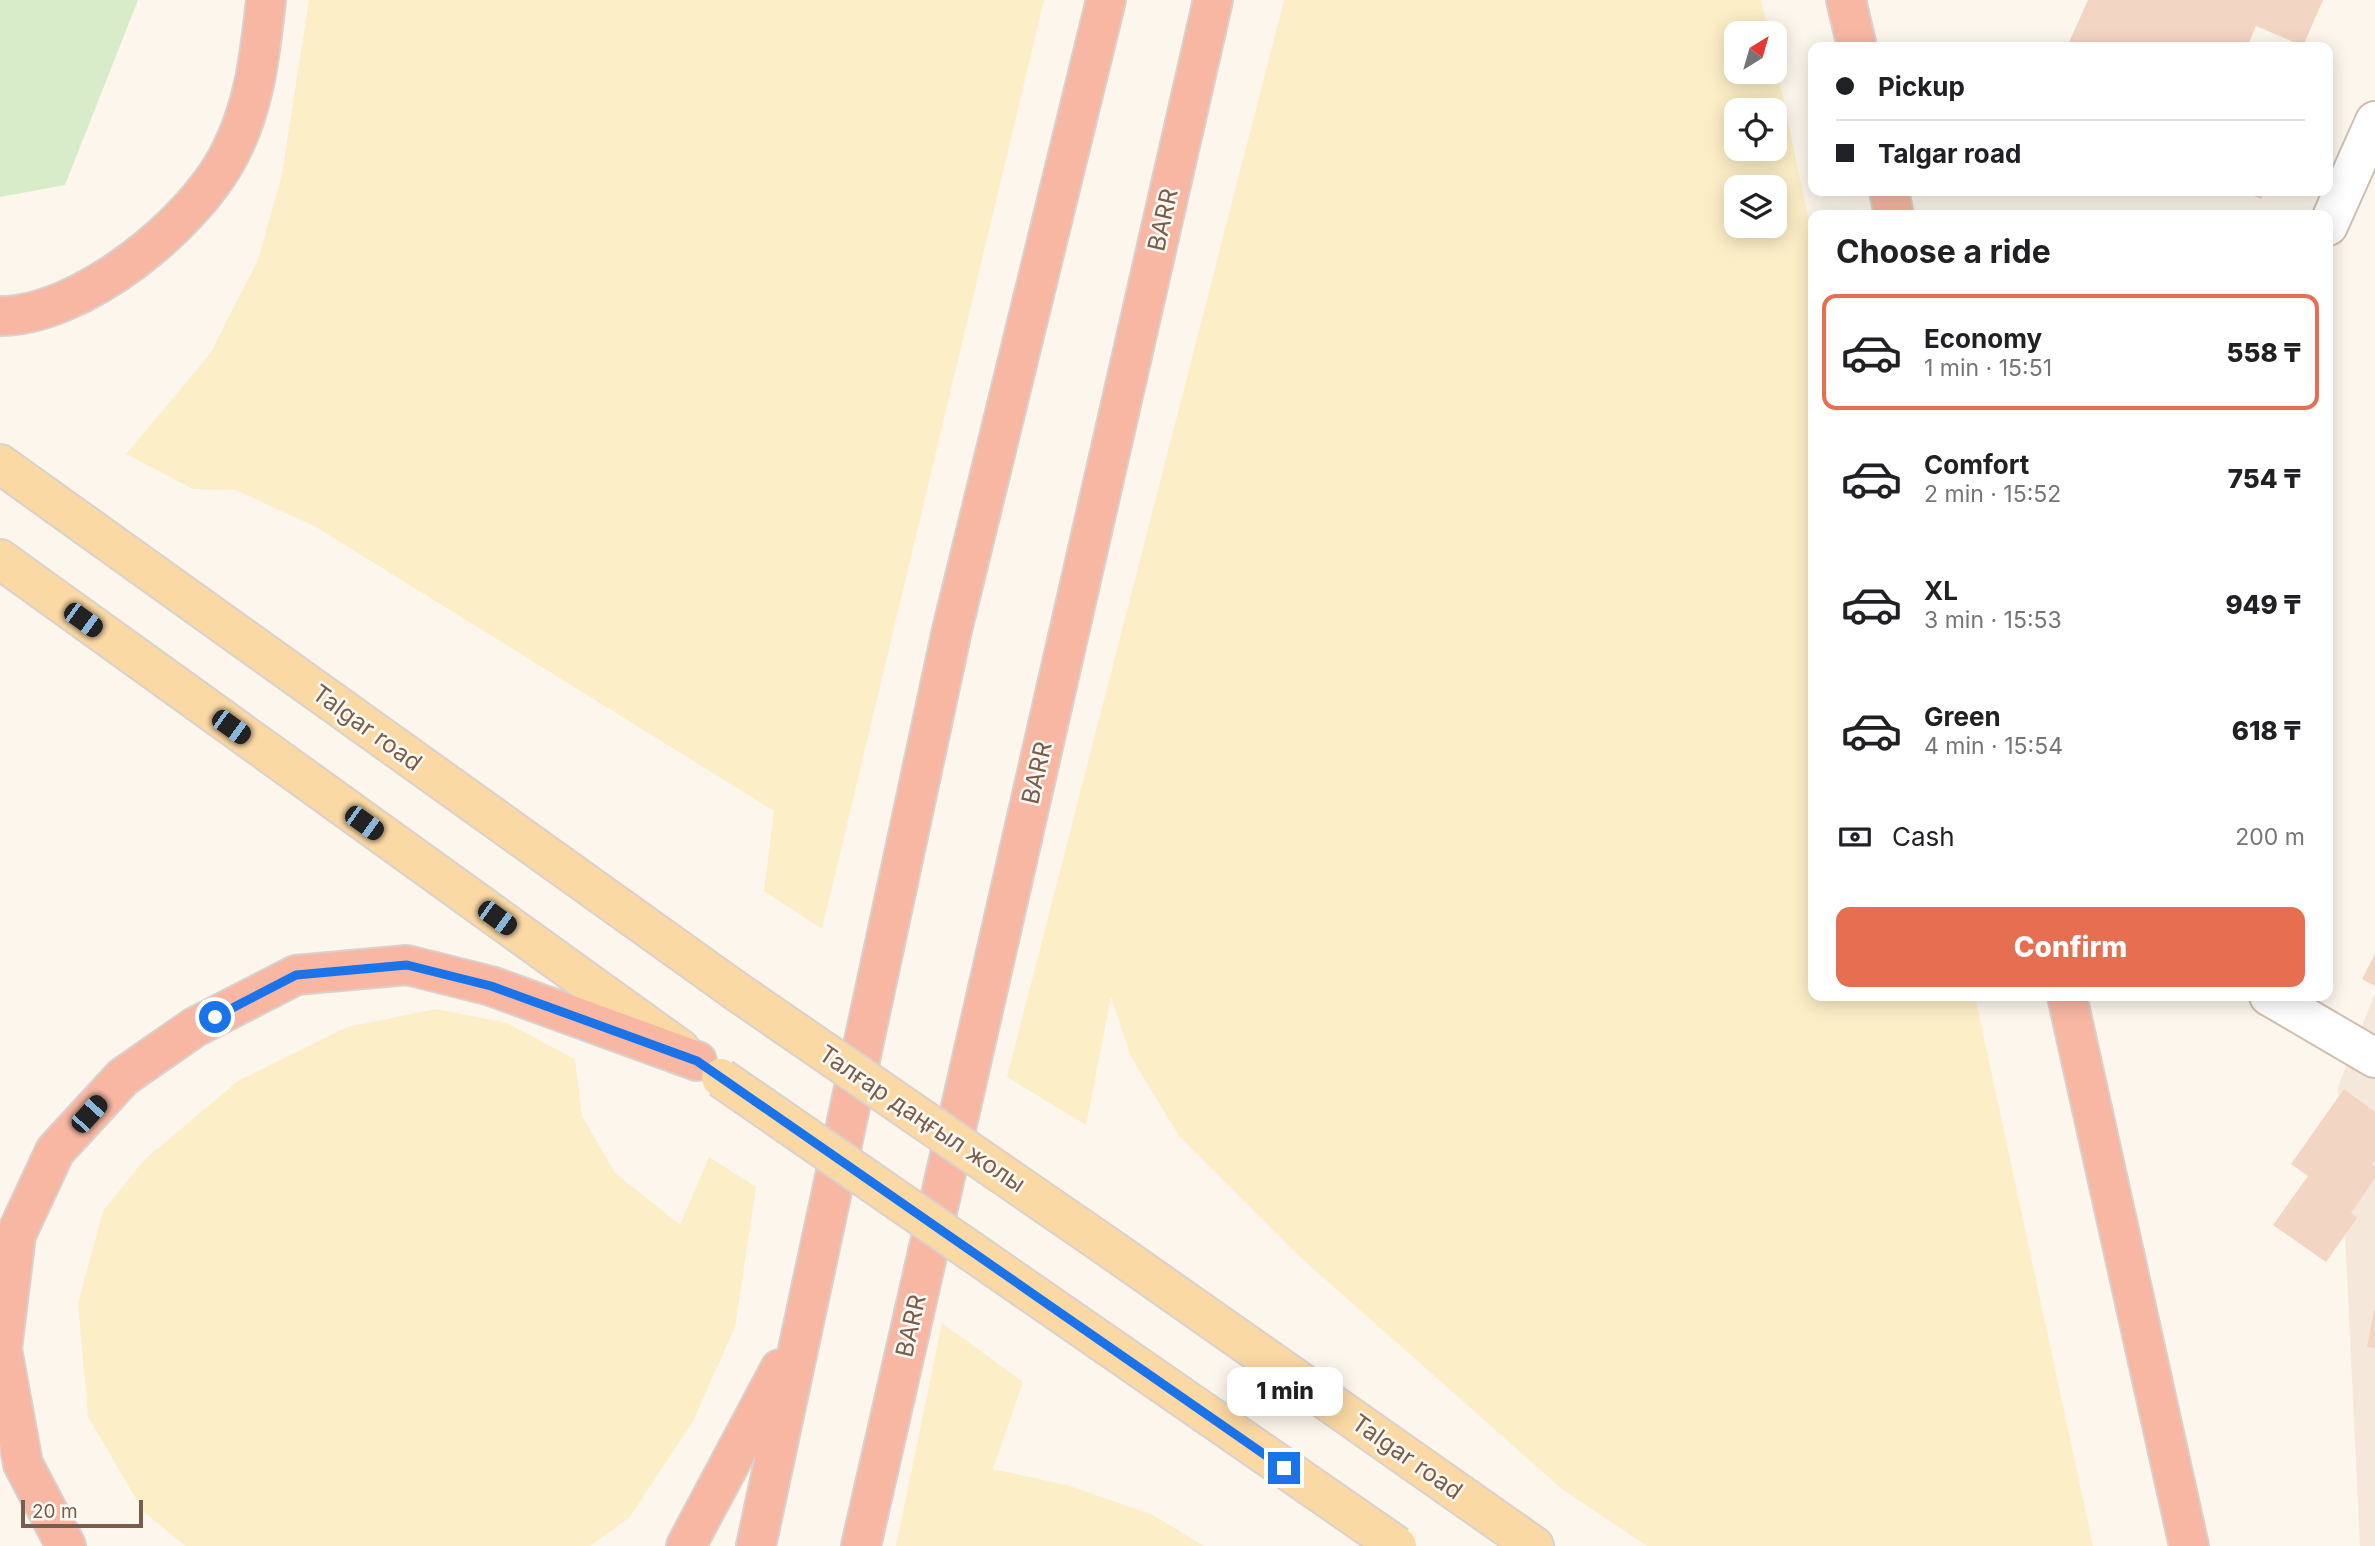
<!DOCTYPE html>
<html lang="en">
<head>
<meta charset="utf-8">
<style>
	:root { --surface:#fff; --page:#f2f2f2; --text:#202124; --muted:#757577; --line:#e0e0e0; --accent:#e76f51 }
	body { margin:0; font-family:Inter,sans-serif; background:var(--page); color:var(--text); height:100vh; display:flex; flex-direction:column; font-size:26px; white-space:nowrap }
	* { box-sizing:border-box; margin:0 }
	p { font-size:23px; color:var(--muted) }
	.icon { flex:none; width:38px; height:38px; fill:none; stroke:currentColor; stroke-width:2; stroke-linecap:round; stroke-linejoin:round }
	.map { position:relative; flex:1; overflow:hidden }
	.panel { position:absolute; left:1808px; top:210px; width:525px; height:791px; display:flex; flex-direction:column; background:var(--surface); border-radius:14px; box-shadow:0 4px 18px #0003 }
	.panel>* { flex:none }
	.hud { position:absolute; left:1808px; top:42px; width:525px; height:154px; border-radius:14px; box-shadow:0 4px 18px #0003; display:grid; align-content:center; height:154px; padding:0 28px; background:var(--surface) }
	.needle { width:46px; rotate:37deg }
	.fabs { position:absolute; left:1724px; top:21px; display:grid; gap:14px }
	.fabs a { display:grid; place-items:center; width:63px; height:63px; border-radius:14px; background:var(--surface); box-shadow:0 4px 18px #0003; font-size:35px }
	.scale { position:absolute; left:21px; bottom:18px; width:122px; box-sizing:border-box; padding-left:7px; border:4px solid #7a5c4d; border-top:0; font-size:19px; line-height:24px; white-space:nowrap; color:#7a5c4d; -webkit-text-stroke:5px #fffaf3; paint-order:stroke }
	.end { position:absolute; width:32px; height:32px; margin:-16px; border:9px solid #1a73e8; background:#fff; box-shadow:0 0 0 4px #fff }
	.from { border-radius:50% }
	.bubble { position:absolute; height:49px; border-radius:14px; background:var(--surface); box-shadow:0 4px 18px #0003; font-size:23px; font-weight:800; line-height:49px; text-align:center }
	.car { position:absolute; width:21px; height:42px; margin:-21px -10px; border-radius:9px; box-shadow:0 0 5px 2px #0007; background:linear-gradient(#222 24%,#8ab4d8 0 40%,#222 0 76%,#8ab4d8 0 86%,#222 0) }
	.hud b { display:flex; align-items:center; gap:24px; height:66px; font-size:26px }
	.hud b+b { border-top:2px solid var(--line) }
	.hud i { width:18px; height:18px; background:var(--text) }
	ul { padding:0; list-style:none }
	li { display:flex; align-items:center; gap:21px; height:116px; margin:0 14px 10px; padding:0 14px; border:4px solid transparent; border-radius:14px }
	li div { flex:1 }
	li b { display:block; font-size:26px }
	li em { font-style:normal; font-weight:800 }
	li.current { border-color:var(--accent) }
	li>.icon { width:63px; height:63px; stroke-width:1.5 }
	h2 { padding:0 28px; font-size:32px; line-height:84px }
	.pay { display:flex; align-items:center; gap:18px; height:77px; padding:0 28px; font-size:26px }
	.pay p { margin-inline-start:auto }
	.cta { display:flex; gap:14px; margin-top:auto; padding:14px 28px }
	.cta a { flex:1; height:80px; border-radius:14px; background:var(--accent); color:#fff; font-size:28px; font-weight:800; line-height:80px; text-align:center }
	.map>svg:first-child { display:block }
	.residential { fill:#f5e8da }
	.green { fill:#d8ecc9 }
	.sand { fill:#fcefc7; fill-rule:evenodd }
	.building { fill:#f3d5c3 }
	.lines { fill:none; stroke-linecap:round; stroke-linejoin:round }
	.minor-casing { stroke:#d1beb0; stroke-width:42 }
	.major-casing { stroke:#dad1cd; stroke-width:42 }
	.highway-casing { stroke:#dad1cd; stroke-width:42 }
	.minor { stroke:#fff; stroke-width:38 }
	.major { stroke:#fbd9a5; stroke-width:38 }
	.highway { stroke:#f7b7a3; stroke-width:38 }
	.major-bridge-casing { stroke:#dad1cd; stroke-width:42; stroke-linecap:butt }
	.major-bridge { stroke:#fbd9a5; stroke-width:38 }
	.route { stroke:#1a73e8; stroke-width:9 }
	.labels { text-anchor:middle; stroke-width:5; stroke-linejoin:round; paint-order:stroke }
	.street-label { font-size:24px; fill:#7a5c4d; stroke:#fffaf3 }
</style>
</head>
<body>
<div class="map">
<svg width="2375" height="1546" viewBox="0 0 2375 1546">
	<rect width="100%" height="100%" fill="#fdf6ec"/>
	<!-- residential -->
	<path class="residential" d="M2375,993V1546H2360L2338,1087Z"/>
	<!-- green -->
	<path class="green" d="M0,0H138L65,185L0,197Z"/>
	<!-- sand -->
	<path class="sand" d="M309,0H1044L822,929L764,891L774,811L316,527L236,490L193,489L126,454L210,354L258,260L282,174Z
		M1284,0H1761L1769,33H1736V72H1774L1775,61L1813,240V996H1975L2093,1546H1647L1562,1489L1300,1257L1179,1136L1131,1057L1111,997L1086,1125L1007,1077ZM1774,110V149H1736V110ZM1736,187H1774V226H1736Z
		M436,1009L507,1023L575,1059L582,1116L615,1173L680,1225L709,1157L756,1187L735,1327L692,1423L629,1518L590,1546H185L144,1512L88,1417L78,1303L103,1211L144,1160L238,1081L347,1027Z
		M942,1323L1023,1382L993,1469L1070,1486L1153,1515L1204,1546H896Z"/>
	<!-- building -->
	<path class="building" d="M2088,0H2323L2303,46L2256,26L2247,47H2067Z
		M2243,191H2265L2261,199Z
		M2375,954V986L2362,979Z
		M2344,1089L2375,1112V1160L2372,1164L2375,1167V1178L2351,1213L2357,1218L2326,1262L2273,1225L2308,1176L2291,1164Z
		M2374,1310L2375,1311V1348L2367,1347Z"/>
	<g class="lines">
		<!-- minor casing -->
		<g class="minor-casing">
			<path id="minor" d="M2328,226L2375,121
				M2269,996L2375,1058"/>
		</g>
		<!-- major casing -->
		<g class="major-casing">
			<path id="major" d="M0,464L736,991
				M0,559L680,1049
				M1108,1247L1534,1546"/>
		</g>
		<!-- highway casing -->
		<g class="highway-casing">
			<path id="highway" d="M1846,0L1857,47
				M1889,191L1894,215
				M0,316C81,316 193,225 229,155C255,106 260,54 266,0
				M2067,996L2189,1546
				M66,1546L23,1464L2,1349L16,1235L55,1151L123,1077L195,1027L296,975L407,965L491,986L697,1061
				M686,1546L780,1369
				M756,1546L952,630L1106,0
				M861,1546L1213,0"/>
		</g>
		<!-- minor -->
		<use href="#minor" class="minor"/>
		<!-- major -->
		<use href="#major" class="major"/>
		<!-- highway -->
		<use href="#highway" class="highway"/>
		<!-- major-bridge casing -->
		<g class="major-bridge-casing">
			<path id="major-bridge" d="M736,991L1108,1247
				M721,1078L1397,1546"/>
		</g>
		<!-- major-bridge -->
		<use href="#major-bridge" class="major-bridge"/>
	</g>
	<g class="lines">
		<!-- route -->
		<path class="route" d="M215,1017L296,975L407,965L491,986L697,1061L1284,1468"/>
	</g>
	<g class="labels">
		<!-- street labels -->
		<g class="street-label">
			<text transform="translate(1163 220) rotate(-77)" y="8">BARR</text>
			<text transform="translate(367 728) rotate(36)" y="8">Talgar road</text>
			<text transform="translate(1037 773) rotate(-77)" y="8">BARR</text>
			<text transform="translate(922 1119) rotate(34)" y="8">Талғар даңғыл жолы</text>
			<text transform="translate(911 1326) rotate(-77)" y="8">BARR</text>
			<text transform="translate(1407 1457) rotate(35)" y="8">Talgar road</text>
		</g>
	</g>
</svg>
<div class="fabs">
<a><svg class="needle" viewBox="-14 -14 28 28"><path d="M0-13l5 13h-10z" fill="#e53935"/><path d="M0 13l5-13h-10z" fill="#757577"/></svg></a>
<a><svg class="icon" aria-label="locate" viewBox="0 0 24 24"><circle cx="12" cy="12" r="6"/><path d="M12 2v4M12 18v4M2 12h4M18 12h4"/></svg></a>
<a><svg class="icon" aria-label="layers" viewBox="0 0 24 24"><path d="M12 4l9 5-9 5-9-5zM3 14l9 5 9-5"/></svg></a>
</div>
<div class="scale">20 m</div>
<i class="end from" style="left:215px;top:1017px"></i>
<i class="end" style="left:1284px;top:1468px"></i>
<div class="bubble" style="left:1227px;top:1367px;width:116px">1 min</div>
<i class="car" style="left:83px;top:620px;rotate:126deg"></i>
<i class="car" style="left:231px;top:727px;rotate:126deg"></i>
<i class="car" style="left:364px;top:823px;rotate:126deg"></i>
<i class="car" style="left:497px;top:918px;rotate:126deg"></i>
<i class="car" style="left:89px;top:1114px;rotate:42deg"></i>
<div class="hud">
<b><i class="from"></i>Pickup</b>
<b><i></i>Talgar road</b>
</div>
<section class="panel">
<h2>Choose a ride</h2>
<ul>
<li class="current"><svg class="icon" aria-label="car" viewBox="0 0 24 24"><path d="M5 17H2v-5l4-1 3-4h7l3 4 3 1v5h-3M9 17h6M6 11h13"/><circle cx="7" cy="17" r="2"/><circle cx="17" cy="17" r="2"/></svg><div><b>Economy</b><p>1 min · 15:51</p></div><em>558 ₸</em></li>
<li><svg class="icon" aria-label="car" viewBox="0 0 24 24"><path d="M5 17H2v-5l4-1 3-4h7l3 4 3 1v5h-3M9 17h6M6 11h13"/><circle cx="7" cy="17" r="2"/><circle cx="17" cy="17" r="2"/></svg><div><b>Comfort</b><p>2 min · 15:52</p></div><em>754 ₸</em></li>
<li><svg class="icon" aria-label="car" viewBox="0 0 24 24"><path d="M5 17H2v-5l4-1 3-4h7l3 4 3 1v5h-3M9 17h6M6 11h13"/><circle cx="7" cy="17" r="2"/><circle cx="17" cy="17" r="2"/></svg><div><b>XL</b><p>3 min · 15:53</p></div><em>949 ₸</em></li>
<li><svg class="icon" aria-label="car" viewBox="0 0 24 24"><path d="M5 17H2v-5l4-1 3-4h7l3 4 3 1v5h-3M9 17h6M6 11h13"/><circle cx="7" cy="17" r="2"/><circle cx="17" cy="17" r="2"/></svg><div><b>Green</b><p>4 min · 15:54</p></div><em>618 ₸</em></li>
</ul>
<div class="pay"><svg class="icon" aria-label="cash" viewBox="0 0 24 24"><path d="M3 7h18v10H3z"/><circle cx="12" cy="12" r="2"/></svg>Cash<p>200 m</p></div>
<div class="cta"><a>Confirm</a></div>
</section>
</div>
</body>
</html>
